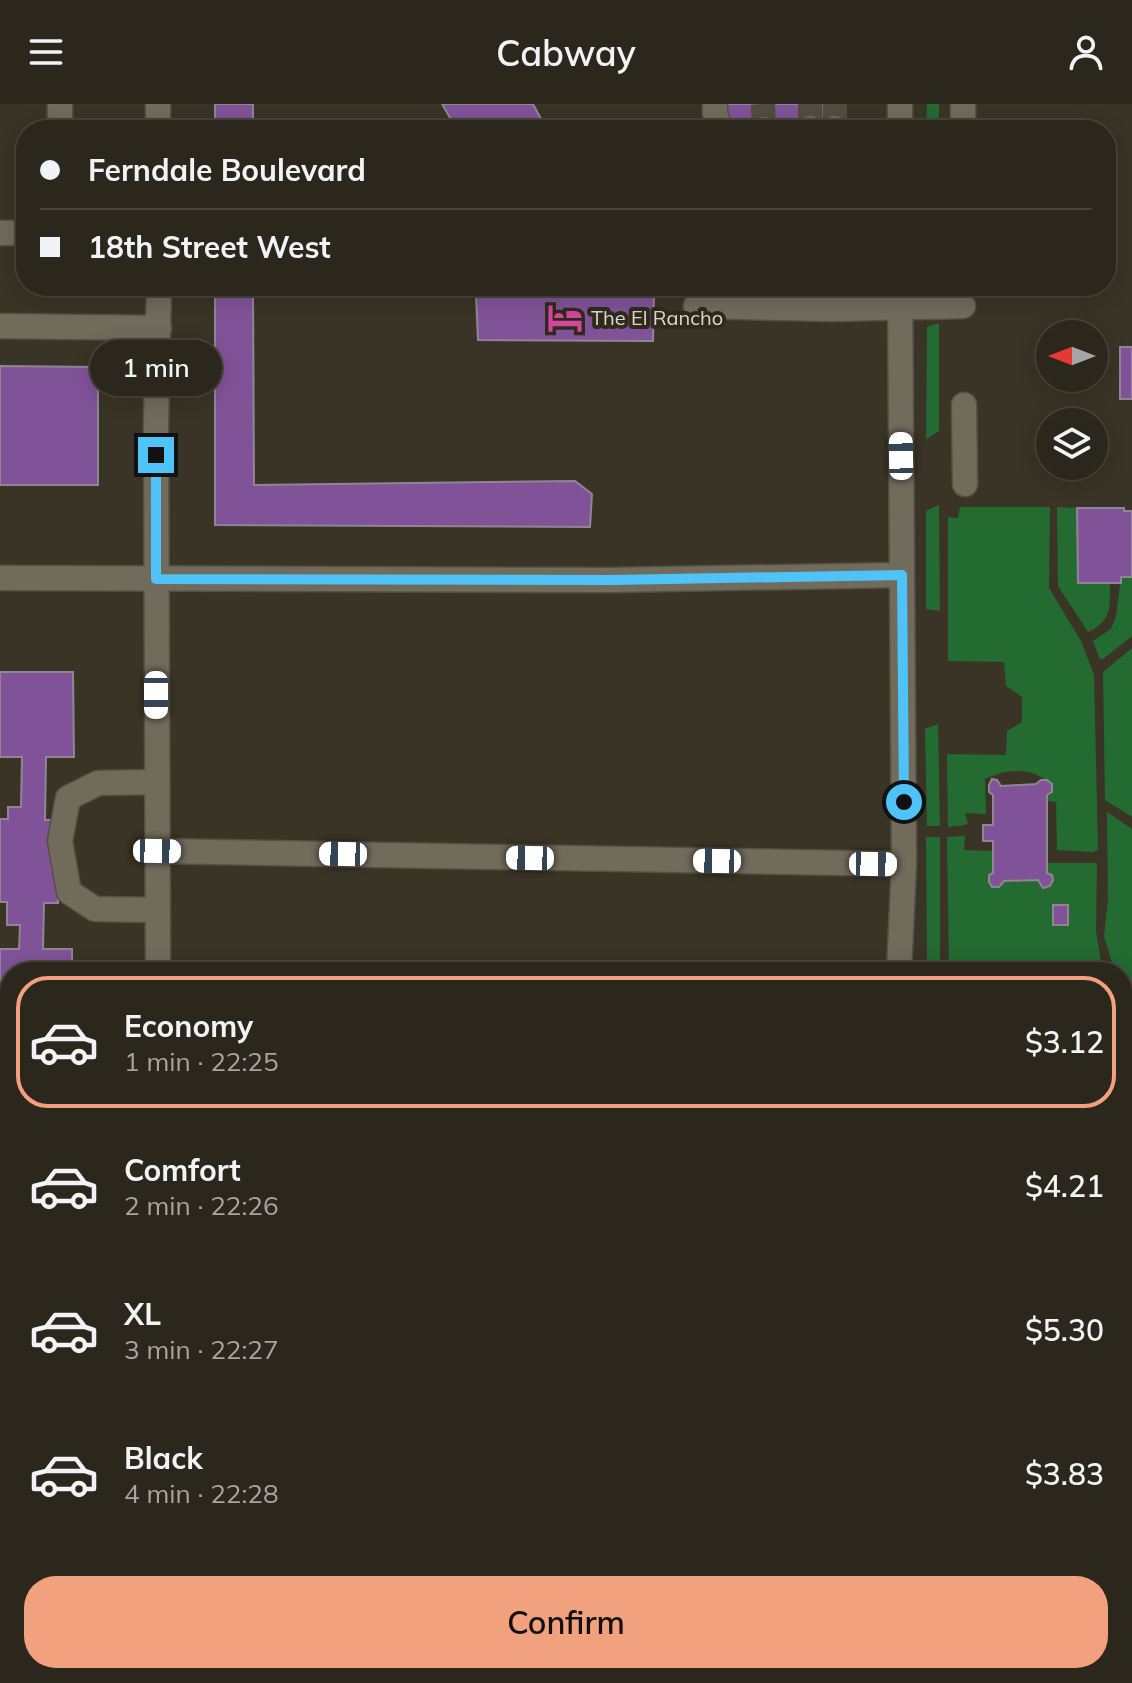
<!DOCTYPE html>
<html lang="en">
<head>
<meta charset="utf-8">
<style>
	:root { --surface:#2b271c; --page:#373329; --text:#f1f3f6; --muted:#a6a5a3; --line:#47443b; --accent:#f2a17e }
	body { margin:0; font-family:Mulish,sans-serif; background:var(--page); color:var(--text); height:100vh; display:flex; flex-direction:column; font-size:30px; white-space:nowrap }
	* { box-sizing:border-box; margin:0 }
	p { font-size:26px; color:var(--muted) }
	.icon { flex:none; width:44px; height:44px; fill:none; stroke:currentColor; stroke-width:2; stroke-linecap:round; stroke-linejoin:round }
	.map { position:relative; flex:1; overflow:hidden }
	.side { position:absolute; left:0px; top:858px; width:1132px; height:722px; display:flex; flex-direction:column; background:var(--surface); border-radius:32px 32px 0 0; box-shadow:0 4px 20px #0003,0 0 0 2px var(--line) }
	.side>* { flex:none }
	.hud { position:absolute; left:16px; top:16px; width:1100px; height:176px; border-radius:32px; box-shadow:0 4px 20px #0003,0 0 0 2px var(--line); display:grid; align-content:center; height:176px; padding:0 24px; background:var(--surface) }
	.needle { width:52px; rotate:270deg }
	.controls { position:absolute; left:1036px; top:216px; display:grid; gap:16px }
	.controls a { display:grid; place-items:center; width:72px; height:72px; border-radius:50%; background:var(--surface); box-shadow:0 4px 20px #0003,0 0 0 2px var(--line); font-size:40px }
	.end { position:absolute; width:36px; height:36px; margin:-18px; border:10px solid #4fc3f7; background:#111; box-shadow:0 0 0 4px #111 }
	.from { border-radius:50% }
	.bubble { position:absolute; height:56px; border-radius:28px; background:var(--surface); box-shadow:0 4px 20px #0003,0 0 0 2px var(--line); font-size:26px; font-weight:600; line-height:56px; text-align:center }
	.car { position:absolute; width:24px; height:48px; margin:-24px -12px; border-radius:10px; box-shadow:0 0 6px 2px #0007; background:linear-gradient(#fff 24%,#345 0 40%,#fff 0 76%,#345 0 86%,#fff 0) }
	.hud b { display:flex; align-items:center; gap:28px; height:76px; font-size:30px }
	.hud b+b { border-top:2px solid var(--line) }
	.hud i { width:20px; height:20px; background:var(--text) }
	ul { padding:14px 0 0; list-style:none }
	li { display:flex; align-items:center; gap:24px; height:132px; margin:0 16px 12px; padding:0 8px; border:4px solid transparent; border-radius:32px }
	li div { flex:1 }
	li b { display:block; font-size:30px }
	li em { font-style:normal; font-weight:600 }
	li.current { border-color:var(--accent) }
	li>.icon { width:72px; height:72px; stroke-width:1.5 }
	.cta { display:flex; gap:16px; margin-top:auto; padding:16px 24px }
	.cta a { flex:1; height:92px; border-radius:32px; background:var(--accent); color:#111; font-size:32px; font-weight:600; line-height:92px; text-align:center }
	header { display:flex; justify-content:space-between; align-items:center; height:104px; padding:0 24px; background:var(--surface); font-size:36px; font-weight:600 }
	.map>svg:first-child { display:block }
	.green { fill:#246b32 }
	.building { fill:#805398; stroke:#8f8595; stroke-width:2 }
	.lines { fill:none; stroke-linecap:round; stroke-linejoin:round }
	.minor-tunnel { stroke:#514d3e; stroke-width:24; stroke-dasharray:24 12; stroke-linecap:butt }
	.minor-casing { stroke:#555043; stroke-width:27 }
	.minor { stroke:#716b5b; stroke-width:24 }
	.route { stroke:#4fc3f7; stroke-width:10 }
	.labels { text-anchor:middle; stroke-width:8; stroke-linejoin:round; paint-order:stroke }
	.poi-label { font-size:20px; fill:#dcd9cf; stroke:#2f2a1b; text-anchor:start }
</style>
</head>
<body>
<header><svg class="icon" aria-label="menu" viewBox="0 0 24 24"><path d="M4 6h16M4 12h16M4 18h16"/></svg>Cabway<svg class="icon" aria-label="person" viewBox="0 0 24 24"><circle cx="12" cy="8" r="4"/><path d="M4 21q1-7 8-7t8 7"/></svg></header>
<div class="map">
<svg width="1132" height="1579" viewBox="0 0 1132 1579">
	<rect width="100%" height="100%" fill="#393425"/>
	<!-- green -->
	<path class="green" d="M927,0H939V26H926Z
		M939,219V327L926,335L927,223Z
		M939,401L940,507L926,505V407Z
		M960,403H1050L1049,484L1081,537L1094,571L1098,746L1093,748L1057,746L1056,698L1047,697L1052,680C1031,663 1009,664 985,675L986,710L965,709L968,719L965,721L948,723L947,650L1006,651L1007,627L1022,618V593L1006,582L1004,558L948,557V413L958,414Z
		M1057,403L1077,404L1078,479H1110C1110,503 1112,517 1088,528L1058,482Z
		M1121,473H1132V532L1103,555H1100L1093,537L1111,525L1116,512Z
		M1132,544V713L1105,696L1103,568Z
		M938,620L940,722H927L925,625Z
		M1107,708L1132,725V883L1112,859L1104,832L1108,796Z
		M965,732L964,746L993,747V769L989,772V778L992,783H999L1004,777L1038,776L1043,783L1049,782L1052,771L1047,769V759H1097L1096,827L1101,859L1078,868L1074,863L1062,868H949L947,733Z
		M926,733H940V868H927Z
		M1122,886L1132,894V1000H1122Z"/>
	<!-- building -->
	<path class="building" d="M215,0H253V26H215Z
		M442,0H533L547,26H457Z
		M726,0H844V24L726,25Z
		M215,182H253L254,381L575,377L592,390L590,423L215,421Z
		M312,182H463L458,188H327Z
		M492,182H645V189H654L653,237L478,236L476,191L491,190Z
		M1120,243H1132V295H1120Z
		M0,262L98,263V381H0Z
		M1077,404H1124V407H1132V473H1121V479H1078Z
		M0,568H73L74,653H46L45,716H58V799H44L43,845H72V868H10V931H0V845H19L20,821H7V798H0V715H8V703H21L22,653H0Z
		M992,675L997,676L1001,682L1036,680L1041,676H1047L1052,680V688L1047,691V769L1052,771L1053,776L1050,782L1043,784L1038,776L1004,777L999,783H992L989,778V771L993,769V737H983V721H993V691L989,688V681Z
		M1053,801H1068V821H1053Z"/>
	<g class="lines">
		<!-- minor-tunnel -->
		<path class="minor-tunnel" d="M763,0L764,25
			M810,0V24
			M835,0V24"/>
		<!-- minor casing -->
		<g class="minor-casing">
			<path id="minor" d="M60,0V26
				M158,0V26
				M715,0V9L720,26
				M900,0V26
				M963,0V26
				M810,24V26
				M835,24V26
				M764,25V26
				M0,129H26
				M696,202L833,205L963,202
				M0,222L159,224
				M964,301L965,380
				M0,474L611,476L902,471
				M157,678L98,679L68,694L60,737L69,788L95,805L157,806
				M157,747L904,760
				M158,868L156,320L159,182
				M899,868L904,760L900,182
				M0,1041H10
				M1122,1041H1132
				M1122,1279H1132
				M1122,1508H1132
				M0,1538L10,1539
				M166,1570V1579
				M385,1570V1579
				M613,1570V1579
				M796,1579V1570"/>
		</g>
		<!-- minor -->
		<use href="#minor" class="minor"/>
	</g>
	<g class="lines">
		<!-- route -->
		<path class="route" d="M156,351V475L611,476L902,471L904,698"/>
	</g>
	<!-- icons -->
	<defs>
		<g id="hotel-bare" transform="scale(2.76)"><path d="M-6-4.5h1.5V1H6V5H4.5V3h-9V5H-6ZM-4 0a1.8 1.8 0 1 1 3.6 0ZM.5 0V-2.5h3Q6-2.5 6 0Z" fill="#d1479c" stroke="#2f2a1b" stroke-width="2.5" paint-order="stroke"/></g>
	</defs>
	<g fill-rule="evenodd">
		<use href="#hotel-bare" x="565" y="214"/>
	</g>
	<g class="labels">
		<!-- poi labels -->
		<g class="poi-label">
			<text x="591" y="221">The El Rancho</text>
		</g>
	</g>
</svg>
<div class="controls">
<a><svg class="needle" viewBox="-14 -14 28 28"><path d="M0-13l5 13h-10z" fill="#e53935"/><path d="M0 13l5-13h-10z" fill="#a6a5a3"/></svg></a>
<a><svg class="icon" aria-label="layers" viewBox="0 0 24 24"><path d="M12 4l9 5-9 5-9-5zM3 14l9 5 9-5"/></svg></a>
</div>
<i class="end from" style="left:904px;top:698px"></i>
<i class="end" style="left:156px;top:351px"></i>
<div class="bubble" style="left:90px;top:236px;width:132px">1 min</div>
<i class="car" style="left:901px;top:352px;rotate:359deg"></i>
<i class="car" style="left:156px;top:591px;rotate:180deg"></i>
<i class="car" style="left:157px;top:747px;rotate:91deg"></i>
<i class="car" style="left:343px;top:750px;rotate:271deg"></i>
<i class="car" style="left:530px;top:754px;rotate:271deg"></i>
<i class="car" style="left:717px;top:757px;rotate:271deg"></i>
<i class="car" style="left:873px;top:760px;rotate:91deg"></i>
<div class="hud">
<b><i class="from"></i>Ferndale Boulevard</b>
<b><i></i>18th Street West</b>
</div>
<section class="side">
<ul>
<li class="current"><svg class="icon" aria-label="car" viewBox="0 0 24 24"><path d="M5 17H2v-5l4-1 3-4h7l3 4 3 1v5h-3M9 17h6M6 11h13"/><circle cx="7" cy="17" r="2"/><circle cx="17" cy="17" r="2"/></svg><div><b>Economy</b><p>1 min · 22:25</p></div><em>$3.12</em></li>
<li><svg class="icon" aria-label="car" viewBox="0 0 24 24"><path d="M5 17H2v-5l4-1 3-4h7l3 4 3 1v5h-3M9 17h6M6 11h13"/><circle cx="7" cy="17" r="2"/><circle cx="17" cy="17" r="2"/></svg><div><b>Comfort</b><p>2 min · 22:26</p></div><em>$4.21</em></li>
<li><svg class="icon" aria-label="car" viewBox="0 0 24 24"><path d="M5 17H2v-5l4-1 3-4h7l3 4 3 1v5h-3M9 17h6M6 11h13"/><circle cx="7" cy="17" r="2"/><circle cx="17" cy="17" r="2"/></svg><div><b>XL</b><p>3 min · 22:27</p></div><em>$5.30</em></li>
<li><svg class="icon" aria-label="car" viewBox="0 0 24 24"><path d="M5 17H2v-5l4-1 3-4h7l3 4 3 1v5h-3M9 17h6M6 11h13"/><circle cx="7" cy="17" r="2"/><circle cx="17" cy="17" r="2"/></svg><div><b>Black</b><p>4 min · 22:28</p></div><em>$3.83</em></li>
</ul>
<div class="cta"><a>Confirm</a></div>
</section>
</div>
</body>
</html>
